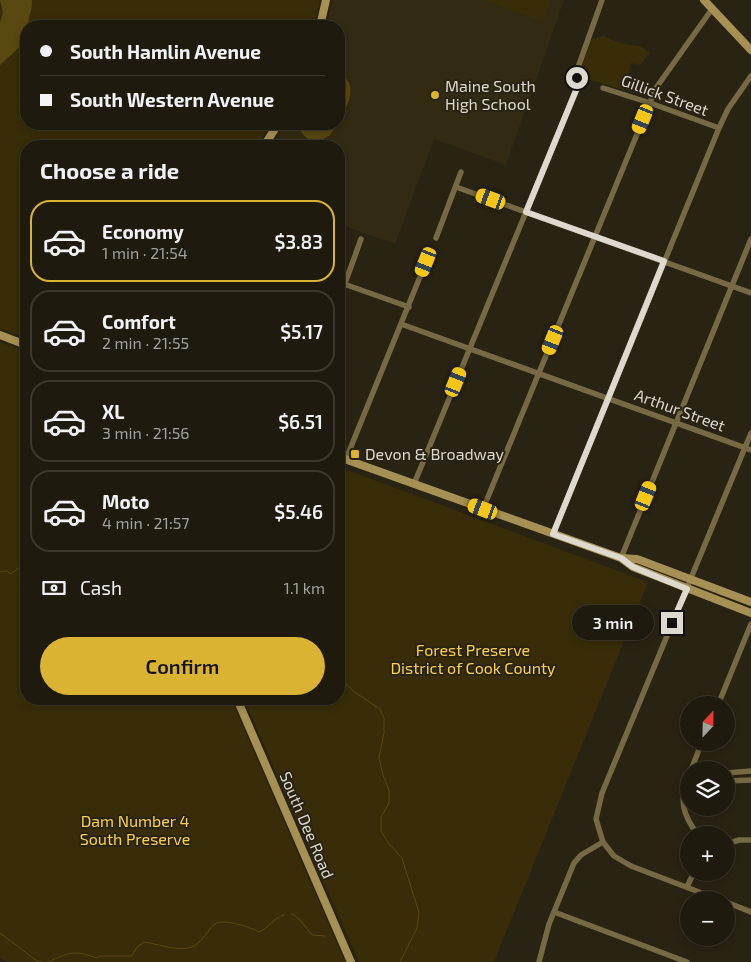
<!DOCTYPE html>
<html lang="en">
<head>
<meta charset="utf-8">
<style>
	:root { --surface:#1f1a0e; --page:#2c271c; --text:#f1f3f6; --muted:#a1a19e; --line:#3c382e; --accent:#dab333 }
	body { margin:0; font-family:"Exo 2",sans-serif; background:var(--page); color:var(--text); height:100vh; display:flex; flex-direction:column; font-size:19px; white-space:nowrap }
	* { box-sizing:border-box; margin:0 }
	p { font-size:16px; color:var(--muted) }
	.icon { flex:none; width:28px; height:28px; fill:none; stroke:currentColor; stroke-width:2; stroke-linecap:round; stroke-linejoin:round }
	.map { position:relative; flex:1; overflow:hidden }
	.drawer { position:absolute; left:20px; top:140px; width:325px; height:565px; display:flex; flex-direction:column; background:var(--surface); border-radius:20px; box-shadow:0 2px 8px #0003,0 0 0 1px var(--line) }
	.drawer>* { flex:none }
	.hud { position:absolute; left:20px; top:20px; width:325px; height:110px; border-radius:20px; box-shadow:0 2px 8px #0003,0 0 0 1px var(--line); display:grid; align-content:center; height:110px; padding:0 20px; background:var(--surface) }
	.needle { width:32px; rotate:22deg }
	.fabs { position:absolute; left:680px; top:696px; display:grid; gap:10px }
	.fabs a { display:grid; place-items:center; width:55px; height:55px; border-radius:50%; background:var(--surface); box-shadow:0 2px 8px #0003,0 0 0 1px var(--line); font-size:25px }
	.end { position:absolute; width:22px; height:22px; margin:-11px; border:6px solid #ddd9ce; background:#111; box-shadow:0 0 0 2px #111 }
	.from { border-radius:50% }
	.bubble { position:absolute; height:35px; border-radius:18px; background:var(--surface); box-shadow:0 2px 8px #0003,0 0 0 1px var(--line); font-size:16px; font-weight:600; line-height:35px; text-align:center }
	.car { position:absolute; width:15px; height:30px; margin:-15px -8px; border-radius:6px; box-shadow:0 0 4px 1px #0007; background:linear-gradient(#f5c518 24%,#345 0 40%,#f5c518 0 76%,#345 0 86%,#f5c518 0) }
	.hud b { display:flex; align-items:center; gap:18px; height:48px; font-size:19px }
	.hud b+b { border-top:1px solid var(--line) }
	.hud i { width:12px; height:12px; background:var(--text) }
	ul { padding:0; list-style:none }
	li { display:flex; align-items:center; gap:15px; height:82px; margin:0 10px 8px; padding:0 10px; border:2px solid var(--line); border-radius:20px }
	li div { flex:1 }
	li b { display:block; font-size:19px }
	li em { font-style:normal; font-weight:600 }
	li.current { border-color:var(--accent) }
	li>.icon { width:45px; height:45px; stroke-width:1.5 }
	h2 { padding:0 20px; font-size:22px; line-height:60px }
	.pay { display:flex; align-items:center; gap:12px; height:55px; padding:0 20px; font-size:19px }
	.pay p { margin-inline-start:auto }
	.button { display:flex; gap:10px; margin-top:auto; padding:10px 20px }
	.button a { flex:1; height:58px; border-radius:30px; background:var(--accent); color:#111; font-size:20px; font-weight:600; line-height:58px; text-align:center }
	.map>svg:first-child { display:block }
	.built { fill:#322a12 }
	.green { fill:#382d08 }
	.water { fill:#594810 }
	.lines { fill:none; stroke-linecap:round; stroke-linejoin:round }
	.stream { stroke:#594810; stroke-width:1 }
	.street { stroke:#766944; stroke-width:5.5 }
	.secondary { stroke:#a69053; stroke-width:8 }
	.route { stroke:#ddd9ce; stroke-width:6 }
	.poi-dot { fill:#dab333; stroke:#292313; stroke-width:2 }
	.labels { text-anchor:middle; stroke-width:4; stroke-linejoin:round; paint-order:stroke }
	.poi-label { font-size:16px; fill:#ddd9ce; stroke:#292313; text-anchor:start }
	.street-label { font-size:16px; fill:#ddd9ce; stroke:#292313 }
	.park-label { font-size:16px; fill:#fcd149; stroke:#292313 }
</style>
</head>
<body>
<div class="map">
<svg width="751" height="962" viewBox="0 0 751 962">
	<rect width="100%" height="100%" fill="#292313"/>
	<!-- built -->
	<path class="built" d="M332,0H564L506,165L434,139L395,244L339,224V146H271L285,124H339V26H327Z"/>
	<!-- green -->
	<path class="green" d="M0,0H320L314,26H26V124H271L256,146H26V338L0,329Z
		M483,0H551L543,22Z
		M603,36L623,44L640,46L650,53L640,65L631,63L624,90L584,78L578,73L590,40Z
		M0,342L26,352V699H231L345,962H7L0,958Z
		M339,467L648,582L494,962H359L244,699H339Z"/>
	<!-- water -->
	<path class="water" d="M0,0H32C33,10 27,18 29,26H26V41L0,65V22L3,13Z
		M339,73C342,76 346,78 348,81C355,92 345,112 339,121Z
		M299,124H337L330,135L317,143C308,140 299,134 299,124Z"/>
	<g class="lines">
		<!-- stream -->
		<path class="stream" d="M0,572L7,571L11,574L21,566L26,568
			M339,676L353,691L380,709L384,718V733L379,758L383,775L389,790V803L381,817V831L389,844L402,858L419,913L417,928L400,962
			M291,914H293L300,920L312,935L325,936
			M0,933L37,961L42,962
			M48,962C70,952 74,950 97,958L100,956H132L137,947L144,942C160,944 179,953 194,946C203,941 207,930 215,924C222,918 251,927 259,932C269,928 273,918 284,915"/>
		<!-- street -->
		<path class="street" d="M603,88L650,103L719,128
			M456,187L751,293
			M436,238L461,172
			M344,284L409,307
			M339,300L361,239
			M401,324L751,450
			M346,459L426,262
			M414,484L577,88L576,73L602,0
			M483,509L656,88L712,9
			M553,534L719,128L728,109L751,76
			M621,558L751,239
			M718,705L751,624
			M691,770L702,742
			M726,773L751,771
			M689,775C679,800 682,814 698,835
			M726,781L751,780
			M603,842L614,856L631,866L720,900
			M726,844L739,840H751
			M687,887L694,872
			M726,902L751,912
			M554,912L687,962
			M539,962L549,924L574,863L581,855L603,842L596,819L602,793L751,433"/>
		<!-- secondary -->
		<path class="secondary" d="M704,0L751,50
			M320,26L326,0
			M264,146L278,124
			M0,335L26,345
			M339,457L621,558L633,567L751,613
			M621,558L637,559L751,602
			M237,699L351,962"/>
	</g>
	<g class="lines">
		<!-- route -->
		<path class="route" d="M577,78V88L526,212L664,261L553,534L621,558L633,567L687,589L672,623"/>
	</g>
	<!-- markers -->
	<g class="poi-dot">
		<circle cx="435" cy="95" r="5"/>
		<rect x="350" y="449" width="10" height="10" rx="2.5"/>
	</g>
	<g class="labels">
		<!-- poi labels -->
		<g class="poi-label">
			<text x="445" y="92">Maine South<tspan x="445" dy="18">High School</tspan></text>
			<text x="365" y="460">Devon &amp; Broadway</text>
		</g>
		<!-- street labels -->
		<g class="street-label">
			<text transform="translate(665 95) rotate(20)" y="6">Gillick Street</text>
			<text transform="translate(680 410) rotate(20)" y="6">Arthur Street</text>
			<text transform="translate(307 825) rotate(67)" y="6">South Dee Road</text>
		</g>
		<!-- park labels -->
		<g class="park-label">
			<text x="473" y="656">Forest Preserve<tspan x="473" dy="18">District of Cook County</tspan></text>
			<text x="135" y="827">Dam Number 4<tspan x="135" dy="18">South Preserve</tspan></text>
		</g>
	</g>
</svg>
<div class="fabs">
<a><svg class="needle" viewBox="-14 -14 28 28"><path d="M0-13l5 13h-10z" fill="#e53935"/><path d="M0 13l5-13h-10z" fill="#a1a19e"/></svg></a>
<a><svg class="icon" aria-label="layers" viewBox="0 0 24 24"><path d="M12 4l9 5-9 5-9-5zM3 14l9 5 9-5"/></svg></a>
<a>+</a>
<a>−</a>
</div>
<i class="end from" style="left:577px;top:78px"></i>
<i class="end" style="left:672px;top:623px"></i>
<div class="bubble" style="left:572px;top:605px;width:82px">3 min</div>
<i class="car" style="left:643px;top:119px;rotate:202deg"></i>
<i class="car" style="left:491px;top:199px;rotate:290deg"></i>
<i class="car" style="left:426px;top:262px;rotate:202deg"></i>
<i class="car" style="left:553px;top:340px;rotate:202deg"></i>
<i class="car" style="left:456px;top:382px;rotate:22deg"></i>
<i class="car" style="left:646px;top:496px;rotate:22deg"></i>
<i class="car" style="left:483px;top:509px;rotate:290deg"></i>
<div class="hud">
<b><i class="from"></i>South Hamlin Avenue</b>
<b><i></i>South Western Avenue</b>
</div>
<section class="drawer">
<h2>Choose a ride</h2>
<ul>
<li class="current"><svg class="icon" aria-label="car" viewBox="0 0 24 24"><path d="M5 17H2v-5l4-1 3-4h7l3 4 3 1v5h-3M9 17h6M6 11h13"/><circle cx="7" cy="17" r="2"/><circle cx="17" cy="17" r="2"/></svg><div><b>Economy</b><p>1 min · 21:54</p></div><em>$3.83</em></li>
<li><svg class="icon" aria-label="car" viewBox="0 0 24 24"><path d="M5 17H2v-5l4-1 3-4h7l3 4 3 1v5h-3M9 17h6M6 11h13"/><circle cx="7" cy="17" r="2"/><circle cx="17" cy="17" r="2"/></svg><div><b>Comfort</b><p>2 min · 21:55</p></div><em>$5.17</em></li>
<li><svg class="icon" aria-label="car" viewBox="0 0 24 24"><path d="M5 17H2v-5l4-1 3-4h7l3 4 3 1v5h-3M9 17h6M6 11h13"/><circle cx="7" cy="17" r="2"/><circle cx="17" cy="17" r="2"/></svg><div><b>XL</b><p>3 min · 21:56</p></div><em>$6.51</em></li>
<li><svg class="icon" aria-label="car" viewBox="0 0 24 24"><path d="M5 17H2v-5l4-1 3-4h7l3 4 3 1v5h-3M9 17h6M6 11h13"/><circle cx="7" cy="17" r="2"/><circle cx="17" cy="17" r="2"/></svg><div><b>Moto</b><p>4 min · 21:57</p></div><em>$5.46</em></li>
</ul>
<div class="pay"><svg class="icon" aria-label="cash" viewBox="0 0 24 24"><path d="M3 7h18v10H3z"/><circle cx="12" cy="12" r="2"/></svg>Cash<p>1.1 km</p></div>
<div class="button"><a>Confirm</a></div>
</section>
</div>
</body>
</html>
